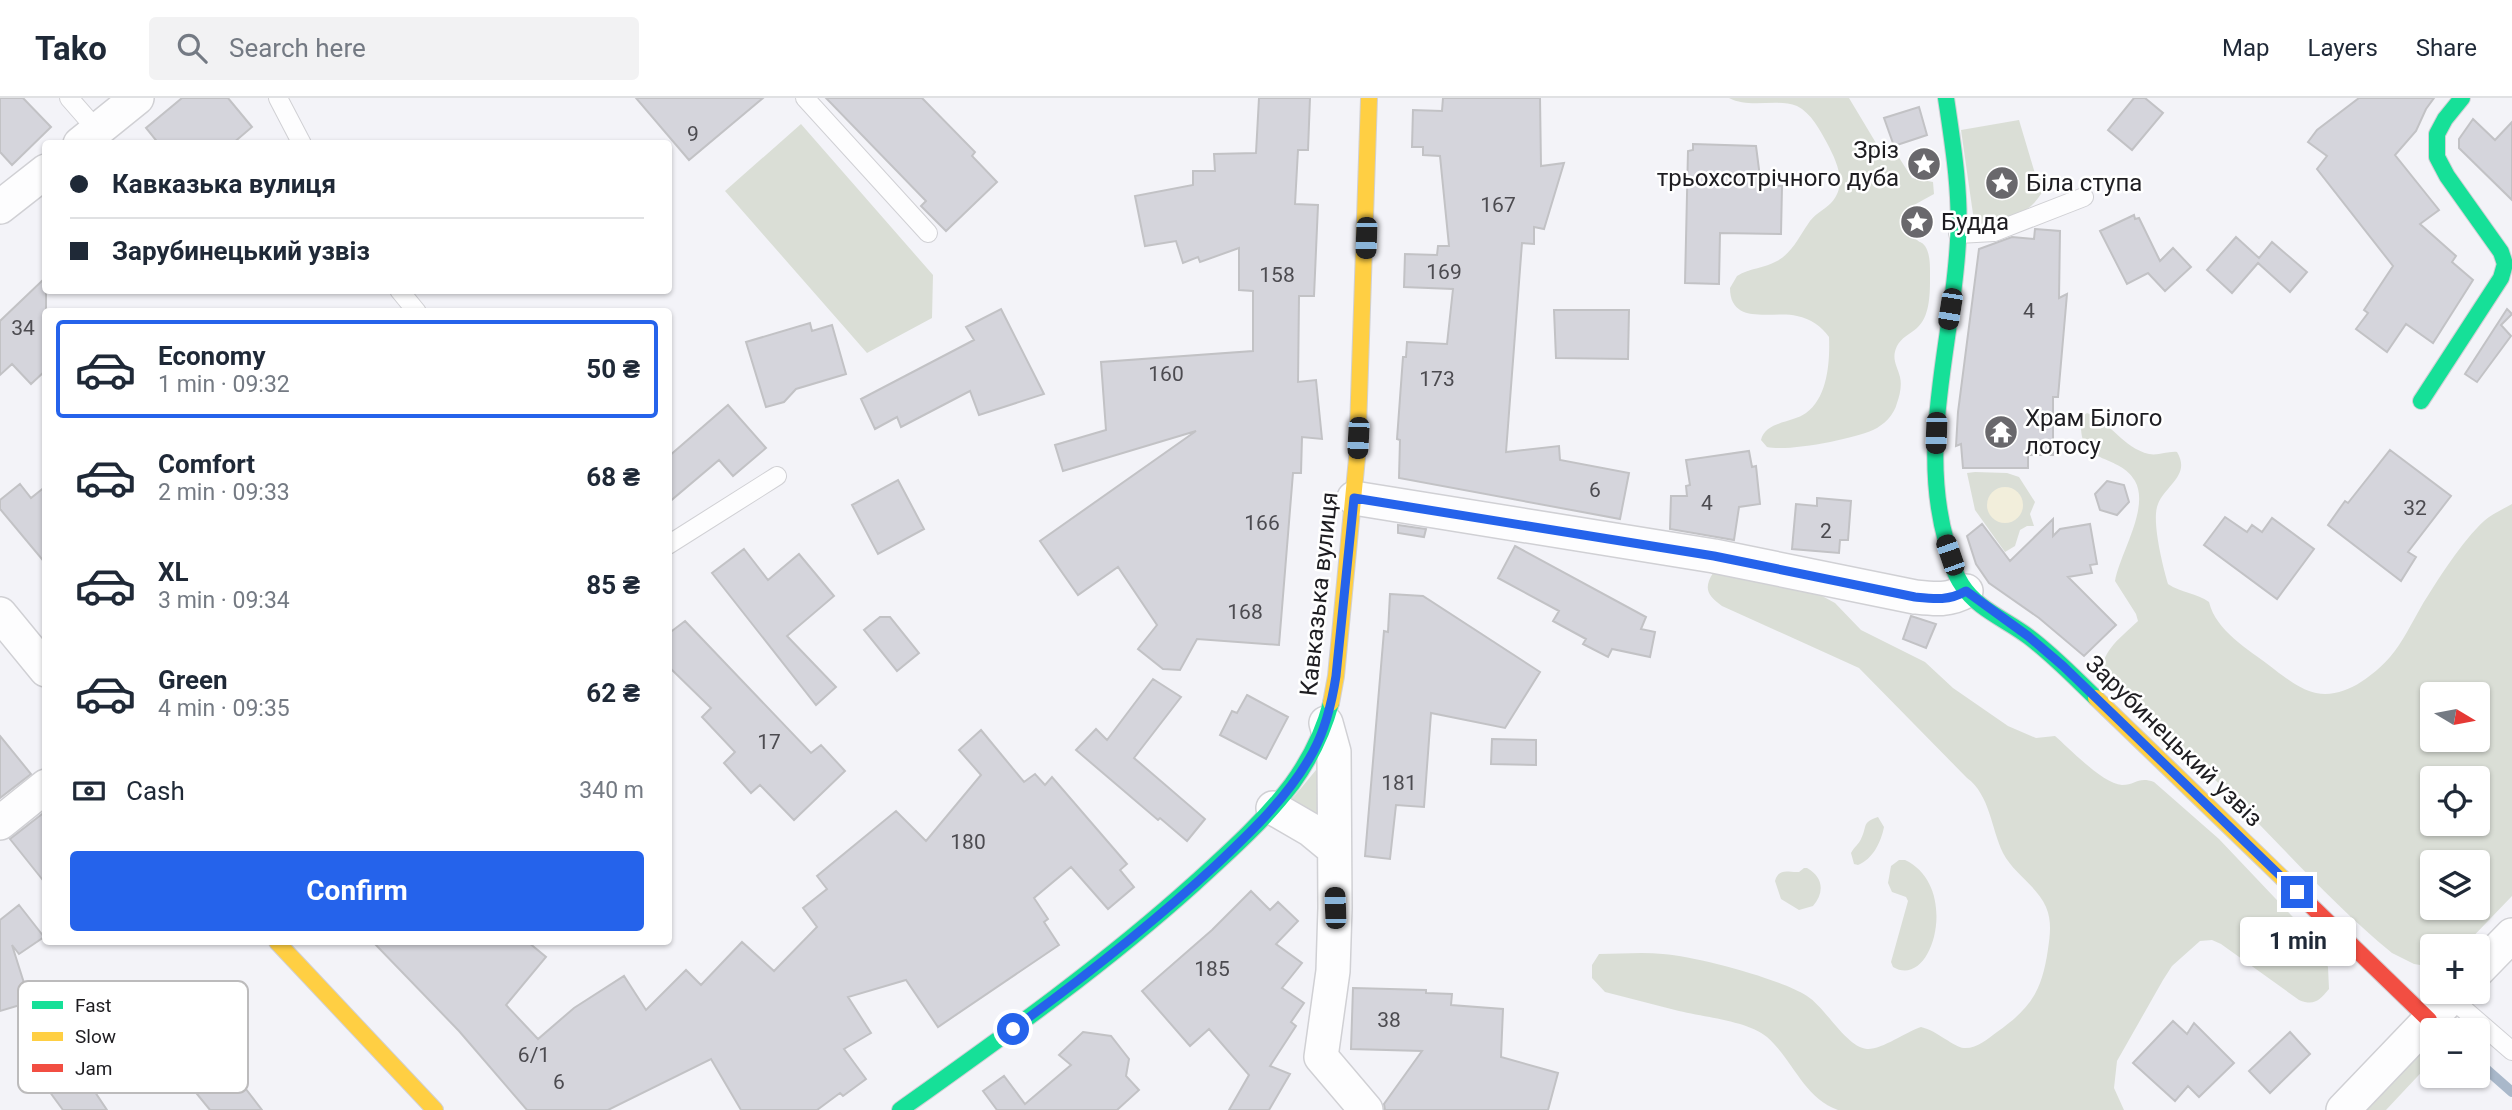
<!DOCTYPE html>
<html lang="en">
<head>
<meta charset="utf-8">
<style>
	:root { --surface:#fff; --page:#f2f2f3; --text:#1f2937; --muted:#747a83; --line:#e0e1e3; --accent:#2563eb }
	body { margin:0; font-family:Roboto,sans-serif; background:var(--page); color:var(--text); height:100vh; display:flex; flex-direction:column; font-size:26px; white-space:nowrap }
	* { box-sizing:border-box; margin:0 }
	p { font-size:23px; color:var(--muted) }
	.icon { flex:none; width:38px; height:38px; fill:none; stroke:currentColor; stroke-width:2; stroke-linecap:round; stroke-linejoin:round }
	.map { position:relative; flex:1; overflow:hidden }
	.side { position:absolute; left:42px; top:210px; width:630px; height:637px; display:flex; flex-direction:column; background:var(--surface); border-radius:7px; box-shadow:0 2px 5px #0004 }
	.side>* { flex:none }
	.hud { position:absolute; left:42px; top:42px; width:630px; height:154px; border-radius:7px; box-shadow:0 2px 5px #0004; display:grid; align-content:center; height:154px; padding:0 28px; background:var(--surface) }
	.needle { width:46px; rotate:100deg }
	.tools { position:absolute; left:2420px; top:584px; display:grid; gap:14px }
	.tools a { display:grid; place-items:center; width:70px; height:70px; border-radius:7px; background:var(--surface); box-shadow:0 2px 5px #0004; font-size:35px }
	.end { position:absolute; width:32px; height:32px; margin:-16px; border:9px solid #2563eb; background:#fff; box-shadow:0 0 0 4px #fff }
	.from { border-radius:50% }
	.bubble { position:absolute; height:49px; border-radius:7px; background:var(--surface); box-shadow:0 2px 5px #0004; font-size:23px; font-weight:700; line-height:49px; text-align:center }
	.car { position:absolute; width:21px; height:42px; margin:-21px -10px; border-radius:9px; box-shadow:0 0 5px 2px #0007; background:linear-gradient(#222 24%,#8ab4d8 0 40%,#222 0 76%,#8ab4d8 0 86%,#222 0) }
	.hud b { display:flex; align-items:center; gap:24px; height:66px; font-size:26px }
	.hud b+b { border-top:2px solid var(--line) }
	.hud i { width:18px; height:18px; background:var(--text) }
	ul { padding:12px 0 0; list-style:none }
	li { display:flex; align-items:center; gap:21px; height:98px; margin:0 14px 10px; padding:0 14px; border:4px solid transparent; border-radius:7px }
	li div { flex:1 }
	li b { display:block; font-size:26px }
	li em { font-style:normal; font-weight:700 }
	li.selected { border-color:var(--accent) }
	li>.icon { width:63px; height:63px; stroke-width:1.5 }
	.pay { display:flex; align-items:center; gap:18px; height:77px; padding:0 28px; font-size:26px }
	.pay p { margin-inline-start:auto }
	.primary-button { display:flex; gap:14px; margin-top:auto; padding:14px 28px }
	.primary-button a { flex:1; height:80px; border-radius:7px; background:var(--accent); color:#fff; font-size:28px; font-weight:700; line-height:80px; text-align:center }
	header { display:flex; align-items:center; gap:42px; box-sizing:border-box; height:98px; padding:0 35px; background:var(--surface); border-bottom:2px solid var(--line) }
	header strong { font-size:33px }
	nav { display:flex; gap:38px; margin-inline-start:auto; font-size:24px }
	.search { width:490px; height:63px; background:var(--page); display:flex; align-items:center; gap:18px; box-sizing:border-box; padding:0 24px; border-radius:7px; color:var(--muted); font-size:26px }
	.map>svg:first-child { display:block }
	.green { fill:#daded6; fill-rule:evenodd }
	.sand { fill:#f2eedb }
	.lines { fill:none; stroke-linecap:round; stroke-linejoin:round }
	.stream { stroke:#a9b8ca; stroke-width:10 }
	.building { fill:#d5d5dc; stroke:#c2c2c5; stroke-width:2 }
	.lane-casing { stroke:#d0d0d4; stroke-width:20 }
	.street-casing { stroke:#d0d0d4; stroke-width:36 }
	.fast-casing { stroke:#d0d0d4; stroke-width:18 }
	.slow-casing { stroke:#d0d0d4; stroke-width:18 }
	.jam-casing { stroke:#d0d0d4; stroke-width:18 }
	.lane { stroke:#fdfdfe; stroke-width:18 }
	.street { stroke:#fdfdfe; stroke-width:33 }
	.fast { stroke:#16e098; stroke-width:16 }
	.slow { stroke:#ffcf43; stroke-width:16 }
	.jam { stroke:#f24e42; stroke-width:16 }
	.route { stroke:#2563eb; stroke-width:9 }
	.labels { text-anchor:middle; stroke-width:5; stroke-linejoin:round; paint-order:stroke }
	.number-label { font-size:21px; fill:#4c4b50 }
	.poi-label { font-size:24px; fill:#1e1d21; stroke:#fff; text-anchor:start }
	.street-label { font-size:24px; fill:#1e1d21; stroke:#fff }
	.key { fill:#fff; stroke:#bcbbbc; stroke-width:2 }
	.key-label { font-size:19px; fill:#1e1d21 }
</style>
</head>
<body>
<header>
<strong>Tako</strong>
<div class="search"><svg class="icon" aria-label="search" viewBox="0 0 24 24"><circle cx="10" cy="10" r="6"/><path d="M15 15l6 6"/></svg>Search here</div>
<nav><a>Map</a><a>Layers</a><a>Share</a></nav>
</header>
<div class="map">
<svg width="2512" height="1012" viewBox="0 0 2512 1012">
	<rect width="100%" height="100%" fill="#f3f3f8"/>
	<!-- green -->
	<path class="green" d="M1729,0H1849L1879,50L1898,58L1912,80L1933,84L1934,96L1914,107C1909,116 1908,134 1917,142C1922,146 1921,143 1925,148C1930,155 1930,167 1930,174C1930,192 1931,218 1917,230C1910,236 1901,240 1897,248C1891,261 1897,267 1900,279C1902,287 1900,297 1897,305C1894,317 1884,327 1873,332C1853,341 1788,354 1767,349L1761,342C1765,323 1793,325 1806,315C1828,299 1830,263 1829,239C1821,228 1811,221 1797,218C1775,212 1730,229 1730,190L1737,178C1750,170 1765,170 1777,163C1792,155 1799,139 1808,126C1814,116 1823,113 1831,105C1848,87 1837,64 1827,45C1820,32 1811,15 1797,8C1776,0 1750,11 1729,0Z
		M2019,22L2036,79L2049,85C2043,92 2038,102 2031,108C2021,117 1986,131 1974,123L1961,32Z
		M801,26L933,177L932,220L867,255L725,93Z
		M2087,315C2110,323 2123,350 2149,356C2158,358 2168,353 2177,354C2191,377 2166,387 2158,406C2151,422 2163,469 2168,486C2181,495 2197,495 2209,504C2216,533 2248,551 2270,568C2283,578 2300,592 2316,595C2344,601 2373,578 2390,559C2403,544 2411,526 2421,509C2436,484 2463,442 2484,423C2492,416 2503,411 2512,406V798L2463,849H2432V869L2414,866L2392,855C2311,789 2247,705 2167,638C2148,622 2111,597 2104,574C2098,555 2126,535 2138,523L2136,516L2115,483C2120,455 2150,410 2135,383C2120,356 2081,367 2081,329C2081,322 2081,319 2087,315ZM2432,597H2478V642H2432ZM2432,681H2478V726H2432ZM2432,765H2478V810H2432Z
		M1975,374L2007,375L2019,379L2035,404L2030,416L2034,428H2027L2020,432L2015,448L2005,454L1975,412L1967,375Z
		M1721,472L1811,492L1835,505L1861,532L1925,564L1953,590L2008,628L2036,640L2055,638C2070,651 2103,686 2122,687C2136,687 2138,678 2154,684L2219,741L2311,838L2328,869L2329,891C2319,903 2314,908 2299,902L2221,846L2212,842L2200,843L2172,868L2163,882L2117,963L2114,990L2124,1012H1838C1803,999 1794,963 1767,939C1748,923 1704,919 1679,913C1654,907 1630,900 1605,894L1592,880V867L1599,856C1620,856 1642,854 1663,856C1698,859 1778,880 1807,898C1826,910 1846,949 1867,951C1881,952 1906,934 1921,929C1938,933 1953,949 1964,950C1976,951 1988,941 1997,934C2031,910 2042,893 2048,851C2050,837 2052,823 2046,809C2037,788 2014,776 2003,755C1991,730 1990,697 1967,680L1859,570L1722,508C1708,498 1703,491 1713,475Z
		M1316,672L1325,713L1316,718L1292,701Z
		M1878,719L1884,729C1881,744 1873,761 1858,767L1854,766L1851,755C1854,749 1859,746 1861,741C1868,727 1861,725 1878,719Z
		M1905,762C1961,788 1933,893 1893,869L1891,864L1908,803L1906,799L1892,794L1888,785L1891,768L1899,762Z
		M1804,770H1807C1823,779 1825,794 1813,808L1799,812L1781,801L1775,783C1779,769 1789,775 1799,774Z
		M2423,947L2432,956V963L2386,1012H2362Z"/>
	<!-- sand -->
	<path class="sand" d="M1987 407a18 18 0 1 1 36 0a18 18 0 1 1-36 0Z"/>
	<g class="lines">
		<!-- stream -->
		<path class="stream" d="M2478,964L2512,994"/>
	</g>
	<!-- building -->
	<path class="building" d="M0,0H23L51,29L12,67L0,54Z
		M182,0H228L252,29L232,46H159L146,30Z
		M636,0H763L689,62Z
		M826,0H922L975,54L972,58L997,84L946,133L921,108L926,103Z
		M1259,0H1310L1308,52H1298L1295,106L1318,107L1314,198H1299L1298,284L1316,282L1322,341L1302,339L1301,375H1293L1279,547L1197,541L1180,572L1163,571L1138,551L1157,527L1118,469L1078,497L1040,443L1196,333L1063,373L1055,347L1106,332L1101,264L1253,253V193L1239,192V150L1200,164L1198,159L1183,165L1176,143L1145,148L1135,98L1193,87V73H1215L1214,56L1256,55Z
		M1443,0H1540L1541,68L1564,65L1544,131L1534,129V146L1522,145L1506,354L1559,348L1560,362L1629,375L1620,421L1399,380L1400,342L1397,341L1403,259H1406L1407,244L1447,246L1453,191L1404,189L1405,156L1437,157L1438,148H1449L1440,58L1423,57V49H1412L1413,12L1442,13Z
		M2134,0H2145L2163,15L2132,52L2108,32Z
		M2359,0H2434L2426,11L2416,33L2395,57L2439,112L2420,126L2456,158L2452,164L2473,182L2433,245L2406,226L2387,254L2356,231L2368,215L2364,212L2393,168L2317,71L2327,58L2308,44L2317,32Z
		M1919,9L1927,37L1894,48L1884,20Z
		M2473,21L2495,42L2512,24V102L2459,50V41Z
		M1693,46L1756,48L1761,87L1782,88L1781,136L1720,135L1719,186L1685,185L1688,53L1693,52Z
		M2134,117L2135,121L2139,120L2160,163L2173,150L2191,169L2165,193L2148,175L2127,186L2100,133Z
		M2035,131L2060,133L2059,200L2067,196L2058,299H2053V357H2028V370H1963L1961,346L1956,348L1958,314L1979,151L2012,139L2034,141Z
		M2236,139L2259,160L2272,144L2307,174L2290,194L2258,165L2232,195L2207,172Z
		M46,179V272L31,286L12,266L0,277V223Z
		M1001,211L1044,296L979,317L970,293L901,329L897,319L875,331L861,301L974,242L966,229Z
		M2507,211L2512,216L2501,227L2511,238L2477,284L2465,276Z
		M1554,212H1629L1628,261L1556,260Z
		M810,225L812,233L832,227L846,276L796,291L784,304L766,309L746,244Z
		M728,307L766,350L733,378L719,362L668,405V359Z
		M2390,352L2451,398L2408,454L2416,459L2401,483L2328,427L2345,403L2348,405Z
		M1749,353L1752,369L1756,368L1760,406L1739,409L1734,442L1670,431L1671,398H1687L1686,388L1690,387L1686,362Z
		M898,382L924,431L878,456L852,407Z
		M2107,383L2124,387L2129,404L2117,417L2100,412L2095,396Z
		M20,386L31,400L46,388V466L0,411V402Z
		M1817,400L1851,403L1848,442H1840L1839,455L1792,451L1796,406L1817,408Z
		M2225,419L2247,434L2252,427L2262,434L2272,420L2314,451L2277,501L2204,447Z
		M2053,421V438L2060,431L2090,426L2097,466L2090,467L2092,475L2068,479L2116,527L2084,558L2039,520L1989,485L1976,466L1967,438L1982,426L2010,463Z
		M1398,427L1426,431L1424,439L1398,435Z
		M1515,448L1646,519L1641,531L1655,534L1650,559L1612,551L1608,559L1583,546L1586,541L1553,523L1559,513L1498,480Z
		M744,451L768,482L799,456L834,498L787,538L836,589L816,607L712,475Z
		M1390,496L1423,498L1540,574L1505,630L1431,615L1424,709L1396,707L1390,761L1365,758L1384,533L1388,534Z
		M1911,518L1936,526L1926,550L1903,541Z
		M880,519H890L919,555L897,573L864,532Z
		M685,523L811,655L821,647L845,673L794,722L760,687L751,695L724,665L735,654L702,619L711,610L668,568V536Z
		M1153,581L1181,599L1134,660L1205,721L1187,743L1160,720L1158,722L1076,652L1096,631L1107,642Z
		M1247,597L1288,619L1266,661L1220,637L1232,613L1237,615Z
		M981,632L1024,684L1035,676L1045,687L1052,679L1127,766L1120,772L1134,789L1108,811L1071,769L1034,800L1048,821L1044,824L1059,847L938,929L906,882L848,899L871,935L844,951L866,981L843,998L840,995L817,1012H741L711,961L608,1012H527L459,933L373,844H528L546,859L506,907L538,941L574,910L624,878L646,912L686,872L701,887L742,844L774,873L817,829L803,810L827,791L817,778L896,713L926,743L981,677L959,652Z
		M0,638L31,676L0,700Z
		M1492,641L1536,642V667L1491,666Z
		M46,713V786L10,741Z
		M1251,793L1270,812L1278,804L1298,823L1276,846L1302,865L1282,890L1304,905L1291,924L1296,928L1270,968L1290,976L1269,1012H1229L1249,977L1209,931L1190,948L1142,893L1212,832Z
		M19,807L44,839L19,856L12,847L30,904L0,913V822Z
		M1353,890L1426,892V895L1452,896L1451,907L1503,911L1501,959L1558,975L1548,1012H1385L1384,1006L1422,953L1351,951Z
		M214,919L247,960L232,973L262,1012H210L166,958Z
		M2173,923L2187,936L2194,925L2234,965L2199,999L2188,988L2175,1003L2133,965Z
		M1083,934L1111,938L1129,961L1126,978L1139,992L1117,1012H997L983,993L1004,978L1025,1006L1071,967L1059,957Z
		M2290,934L2310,956L2270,995L2249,973Z
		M84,957L106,987L95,994L107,1012H63L44,986Z"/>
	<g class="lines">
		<!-- lane casing -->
		<g class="lane-casing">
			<path id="lane" d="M69,0L97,32
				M278,0L302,46
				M805,0L928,135
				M1958,136L1994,134L2084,99
				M399,192L417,214
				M668,447L777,378
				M2451,900L2512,953"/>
		</g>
		<!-- street casing -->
		<g class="street-casing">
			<path id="street" d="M80,46L137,0
				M0,109L46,73
				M1354,400L1714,458L1915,499C1934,501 1949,503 1966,493
				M0,516L46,572
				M1326,625L1334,654L1335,810L1333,873L1321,959L1366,1012
				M1273,710L1311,732L1334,751
				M0,725L46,688
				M2478,872L2512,837
				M2343,1012L2456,894"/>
		</g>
		<!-- fast casing -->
		<g class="fast-casing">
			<path id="fast" d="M1946,0C1953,47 1961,95 1958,143C1953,244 1918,342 1946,443C1950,458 1953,474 1962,487C1977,511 2007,522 2029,539C2053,557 2074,579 2096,600
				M2421,303L2501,180L2505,166L2501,154L2447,78L2437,59V36L2445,21L2462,0
				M900,1012C1001,940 1103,868 1195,785C1229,754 1264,723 1292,686C1310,661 1323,635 1331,605"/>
		</g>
		<!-- slow casing -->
		<g class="slow-casing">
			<path id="slow" d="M2096,600L2302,799
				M1331,605L1336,578L1357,360L1369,0
				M277,844L435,1012"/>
		</g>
		<!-- jam casing -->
		<g class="jam-casing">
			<path id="jam" d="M2302,799L2429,922"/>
		</g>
		<!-- lane -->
		<use href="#lane" class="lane"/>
		<!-- street -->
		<use href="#street" class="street"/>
		<!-- fast -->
		<use href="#fast" class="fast"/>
		<!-- slow -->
		<use href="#slow" class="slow"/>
		<!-- jam -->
		<use href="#jam" class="jam"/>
	</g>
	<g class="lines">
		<!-- route -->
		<path class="route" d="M1013,931C1083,880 1152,826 1216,767C1252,733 1289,698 1313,654C1326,630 1332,604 1336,578L1354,400L1714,458L1915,499C1934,501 1949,503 1966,493L2028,538L2063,568L2297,794"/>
	</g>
	<!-- icons -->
	<defs>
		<g id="sight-disc" transform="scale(1.75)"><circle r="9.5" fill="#69686c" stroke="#fff"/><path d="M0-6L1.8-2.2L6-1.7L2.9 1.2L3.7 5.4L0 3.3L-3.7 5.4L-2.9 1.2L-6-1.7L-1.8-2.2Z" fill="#fff"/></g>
		<g id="temple-disc" transform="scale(1.75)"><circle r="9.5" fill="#69686c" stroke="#fff"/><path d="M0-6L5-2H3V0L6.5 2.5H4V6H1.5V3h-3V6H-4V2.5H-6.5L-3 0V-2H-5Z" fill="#fff"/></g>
	</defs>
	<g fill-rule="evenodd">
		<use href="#sight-disc" x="1924" y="66"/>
		<use href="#sight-disc" x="2002" y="85"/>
		<use href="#sight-disc" x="1917" y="124"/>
		<use href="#temple-disc" x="2001" y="334"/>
	</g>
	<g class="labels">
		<!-- number labels -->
		<g class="number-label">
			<text x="693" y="43">9</text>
			<text x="1498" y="114">167</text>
			<text x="1444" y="181">169</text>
			<text x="1277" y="184">158</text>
			<text x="2029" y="220">4</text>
			<text x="23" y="237">34</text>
			<text x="1166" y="283">160</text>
			<text x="1437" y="288">173</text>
			<text x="1595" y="399">6</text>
			<text x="1707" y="412">4</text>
			<text x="2415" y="417">32</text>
			<text x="1262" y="432">166</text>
			<text x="1826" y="440">2</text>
			<text x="1245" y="521">168</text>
			<text x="769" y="651">17</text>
			<text x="1399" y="692">181</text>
			<text x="968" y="751">180</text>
			<text x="1212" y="878">185</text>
			<text x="1389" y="929">38</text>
			<text x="534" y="964">6/1</text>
			<text x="559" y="991">6</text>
		</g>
		<!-- poi labels -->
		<g class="poi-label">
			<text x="1899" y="60" text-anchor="end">Зріз<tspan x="1899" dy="28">трьохсотрічного дуба</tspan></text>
			<text x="2026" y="93">Біла ступа</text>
			<text x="1941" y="132">Будда</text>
			<text x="2025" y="328">Храм Білого<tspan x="2025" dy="28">лотосу</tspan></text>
		</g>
		<!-- street labels -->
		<g class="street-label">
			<text transform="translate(1319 496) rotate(-84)" y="8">Кавказька вулиця</text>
			<text transform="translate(2174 643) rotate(44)" y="8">Зарубинецький узвіз</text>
		</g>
	</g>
	<!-- legend -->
	<rect x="18" y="883" width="230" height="112" rx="10" class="key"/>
	<rect x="32" y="903" width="31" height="8" fill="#16e098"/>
	<rect x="32" y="934" width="31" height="9" fill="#ffcf43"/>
	<rect x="32" y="966" width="31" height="8" fill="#f24e42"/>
	<g class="key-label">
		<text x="75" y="914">Fast</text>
		<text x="75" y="945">Slow</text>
		<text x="75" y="977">Jam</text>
	</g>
</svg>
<div class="tools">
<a><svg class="needle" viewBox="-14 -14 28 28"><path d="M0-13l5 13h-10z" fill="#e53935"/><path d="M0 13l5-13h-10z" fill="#747a83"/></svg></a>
<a><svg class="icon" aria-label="locate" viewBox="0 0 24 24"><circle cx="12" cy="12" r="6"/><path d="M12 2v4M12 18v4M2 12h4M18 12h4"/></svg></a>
<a><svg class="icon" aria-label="layers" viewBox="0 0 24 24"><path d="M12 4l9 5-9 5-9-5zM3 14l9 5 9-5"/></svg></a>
<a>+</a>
<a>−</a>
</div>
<i class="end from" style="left:1013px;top:931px"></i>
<i class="end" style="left:2297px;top:794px"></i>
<div class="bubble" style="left:2240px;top:819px;width:116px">1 min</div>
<i class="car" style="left:1366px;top:140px;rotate:182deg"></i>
<i class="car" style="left:1950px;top:211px;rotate:189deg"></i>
<i class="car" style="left:1936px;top:335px;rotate:182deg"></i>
<i class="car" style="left:1358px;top:340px;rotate:183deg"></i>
<i class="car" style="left:1950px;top:457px;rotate:341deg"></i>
<i class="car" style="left:1335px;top:810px;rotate:358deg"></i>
<div class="hud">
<b><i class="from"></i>Кавказька вулиця</b>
<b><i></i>Зарубинецький узвіз</b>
</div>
<section class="side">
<ul>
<li class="selected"><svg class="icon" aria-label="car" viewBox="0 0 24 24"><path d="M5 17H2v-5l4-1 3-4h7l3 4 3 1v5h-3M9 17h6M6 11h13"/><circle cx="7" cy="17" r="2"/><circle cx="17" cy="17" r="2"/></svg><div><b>Economy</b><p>1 min · 09:32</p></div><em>50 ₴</em></li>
<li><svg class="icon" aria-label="car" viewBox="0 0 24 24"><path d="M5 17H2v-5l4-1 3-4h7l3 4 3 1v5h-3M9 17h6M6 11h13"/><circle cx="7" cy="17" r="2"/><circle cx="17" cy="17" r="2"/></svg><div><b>Comfort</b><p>2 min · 09:33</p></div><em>68 ₴</em></li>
<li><svg class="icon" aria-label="car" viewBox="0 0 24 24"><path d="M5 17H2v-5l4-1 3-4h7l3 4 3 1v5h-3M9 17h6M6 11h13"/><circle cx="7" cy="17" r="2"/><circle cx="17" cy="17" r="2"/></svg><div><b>XL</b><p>3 min · 09:34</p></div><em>85 ₴</em></li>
<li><svg class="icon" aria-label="car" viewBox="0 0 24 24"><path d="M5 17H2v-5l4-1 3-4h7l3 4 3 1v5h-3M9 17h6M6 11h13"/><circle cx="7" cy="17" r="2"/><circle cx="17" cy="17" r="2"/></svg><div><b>Green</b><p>4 min · 09:35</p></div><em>62 ₴</em></li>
</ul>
<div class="pay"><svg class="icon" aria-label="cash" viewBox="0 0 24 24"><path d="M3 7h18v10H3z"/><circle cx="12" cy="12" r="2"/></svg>Cash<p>340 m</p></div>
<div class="primary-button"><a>Confirm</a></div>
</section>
</div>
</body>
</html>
